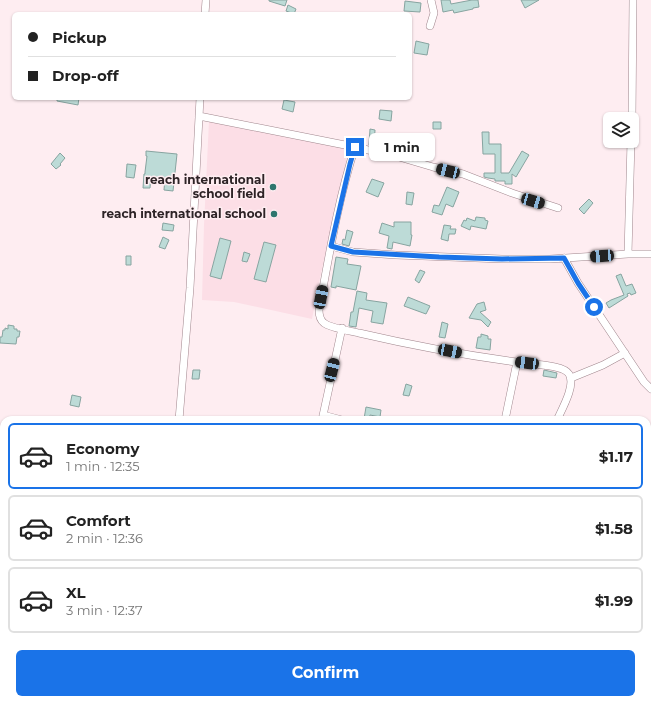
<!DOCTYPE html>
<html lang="en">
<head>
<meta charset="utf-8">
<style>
	:root { --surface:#fff; --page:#f2f2f2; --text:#222; --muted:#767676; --line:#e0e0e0; --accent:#1a73e8 }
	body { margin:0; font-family:Montserrat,sans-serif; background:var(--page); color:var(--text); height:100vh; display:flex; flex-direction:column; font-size:15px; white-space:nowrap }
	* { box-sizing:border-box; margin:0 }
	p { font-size:13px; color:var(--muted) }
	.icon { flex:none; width:22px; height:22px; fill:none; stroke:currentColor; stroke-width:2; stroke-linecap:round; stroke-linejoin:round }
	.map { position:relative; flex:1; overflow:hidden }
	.drawer { position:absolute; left:0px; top:416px; width:651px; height:288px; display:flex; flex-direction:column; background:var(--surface); border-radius:12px 12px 0 0; box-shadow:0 1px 3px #0004 }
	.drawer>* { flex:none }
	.top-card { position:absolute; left:12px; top:12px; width:400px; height:88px; border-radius:6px; box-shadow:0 1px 3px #0004; display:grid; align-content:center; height:88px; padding:0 16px; background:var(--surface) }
	.fabs { position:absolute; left:603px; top:112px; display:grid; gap:8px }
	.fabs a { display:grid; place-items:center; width:36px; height:36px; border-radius:6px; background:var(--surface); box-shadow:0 1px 3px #0004; font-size:20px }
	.end { position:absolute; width:18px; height:18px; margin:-9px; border:5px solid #1a73e8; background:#fff; box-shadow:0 0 0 2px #fff }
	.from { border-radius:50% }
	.bubble { position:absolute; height:28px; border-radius:6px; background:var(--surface); box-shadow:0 1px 3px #0004; font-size:13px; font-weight:700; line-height:28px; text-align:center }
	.car { position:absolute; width:12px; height:24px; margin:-12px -6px; border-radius:5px; box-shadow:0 0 3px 1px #0007; background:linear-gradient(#222 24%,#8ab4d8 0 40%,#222 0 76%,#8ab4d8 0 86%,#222 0) }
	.top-card b { display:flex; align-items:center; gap:14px; height:38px; font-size:15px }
	.top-card b+b { border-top:1px solid var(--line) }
	.top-card i { width:10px; height:10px; background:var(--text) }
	ul { padding:7px 0 0; list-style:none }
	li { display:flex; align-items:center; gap:12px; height:66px; margin:0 8px 6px; padding:0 8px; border:2px solid var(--line); border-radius:6px }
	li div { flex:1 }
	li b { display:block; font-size:15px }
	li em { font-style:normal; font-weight:700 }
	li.selected { border-color:var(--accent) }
	li>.icon { width:36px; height:36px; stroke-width:1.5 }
	.primary-button { display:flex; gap:8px; margin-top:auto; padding:8px 16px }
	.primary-button a { flex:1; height:46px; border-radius:6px; background:var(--accent); color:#fff; font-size:16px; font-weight:700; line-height:46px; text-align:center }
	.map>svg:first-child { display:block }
	.built { fill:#fcdee6 }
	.building { fill:#bddbd7; stroke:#87a4a0 }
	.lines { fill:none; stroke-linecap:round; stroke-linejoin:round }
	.street-casing { stroke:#a0868d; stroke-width:8 }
	.highway-casing { stroke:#b08a94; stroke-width:14 }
	.street { stroke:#fff; stroke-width:7 }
	.highway { stroke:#f7c1cf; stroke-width:12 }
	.route { stroke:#1a73e8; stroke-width:5 }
	.poi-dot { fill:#2e766e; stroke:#feedf1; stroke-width:1.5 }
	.labels { text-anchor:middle; stroke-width:3; stroke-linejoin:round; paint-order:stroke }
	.poi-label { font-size:12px; font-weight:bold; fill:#2d2326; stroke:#feedf1; text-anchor:end }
</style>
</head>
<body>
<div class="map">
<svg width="651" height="704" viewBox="0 0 651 704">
	<rect width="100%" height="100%" fill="#feedf1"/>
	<!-- built -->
	<path class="built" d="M209,121L349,149L321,273L312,319L234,302L202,300L204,225Z"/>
	<!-- building -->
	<path class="building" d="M269,0H287L285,6L269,1Z
		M441,0H450L451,4L472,0H478L479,7L473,8V9L454,13L453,10L443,12Z
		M521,0H539L525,8Z
		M405,1L421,3L420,12L404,11Z
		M288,5L296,9L294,14L286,11Z
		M416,41L429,44L427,55L414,53Z
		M57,98H79L78,105L57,101Z
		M284,100L295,102L293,112L282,109Z
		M380,110L392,111L391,121L379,119Z
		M433,122H441V129H433Z
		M370,129L375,130L374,146L369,145Z
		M482,132H489V144H501V173H509L522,151L529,155L516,177L512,174V184H505V181H495V179L488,178L484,177V173H495V154H483Z
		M146,151L177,154L173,191L164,190L165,178L151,177L150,188H143L144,174H145V172L147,156H146Z
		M60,153L65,158L60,164L61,165L56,169L51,164Z
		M127,164L136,165L134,178L126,177Z
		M372,179L384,183L378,197L366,192Z
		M447,187L459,192L453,207L446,204L442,215L432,212L434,205L439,206Z
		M407,192L414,193L412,205L406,204Z
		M589,199L593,203L584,214L579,209Z
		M476,217L485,218V220L488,221L486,229L471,226L470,230L461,226L464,220L466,221L467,218L475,221Z
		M394,222H411V235H412L410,246L393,242L392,249L387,248L389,236L379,233L382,223L394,227Z
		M163,223L174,225L173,231L162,230Z
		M444,225L451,226L450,229H456L455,234H449L448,241L441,239Z
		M347,230L353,232L349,246L342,244L343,239L345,240Z
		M163,237L169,240L165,249L159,247Z
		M220,238L231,241L221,279L210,276Z
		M264,242L276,245L266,282L254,279Z
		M244,252L250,254L247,262L242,261Z
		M126,256H131V265H126Z
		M336,257L348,259L347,264L361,266L356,290L336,286V288L331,287Z
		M420,270L425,272L419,283L415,280Z
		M621,274L626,286L632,284L636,293L631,295L630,293L627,294L628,296L609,308L606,303L611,300L624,295L616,276Z
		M357,291L367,293L366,300L387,303L383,324L371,322L373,311L359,308L356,327L349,326L351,312H353Z
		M408,297L430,306L426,314L404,306Z
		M484,302L486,310L480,312L491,322L488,327L481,320L469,318L477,304Z
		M442,322L448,324L445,338L439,337Z
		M8,325L14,326V329H17V331H20L19,337H17L16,344L0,343V337H2L3,330H5V328L8,329Z
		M481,334L488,336V339H491L490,350L476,348L478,337H481Z
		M193,370H200L199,379H192Z
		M544,370L557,373L556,378L543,376Z
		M406,384L412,386L409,396L403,395Z
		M72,395L81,397L79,407L70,405Z
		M366,407L381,410L380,417L370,415L369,420L364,419Z"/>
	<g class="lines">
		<!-- street casing -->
		<g class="street-casing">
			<path id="street" d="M205,14L206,0
				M430,26L434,13L431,0
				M199,116L355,147C338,200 329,256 319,310C319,315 320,320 324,323C330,328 351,331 359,333C415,346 475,357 532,364C542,365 564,366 569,374C576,385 562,409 557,420
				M632,119L633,0
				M355,147L399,157L433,167L463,174L512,193L558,208
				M331,246L353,252L396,255L502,259H550L628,254H651
				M628,254L631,141
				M564,258L578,283L644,382L651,389
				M571,378L603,365L625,353
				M323,415L342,420
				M179,420L190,288L200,98
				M322,420L342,328
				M505,420L517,362
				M647,471L651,462
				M647,503H651
				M647,554L651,556
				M647,635L651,629
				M337,700L346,704
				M462,700L466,704
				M163,704V700
				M446,704L449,700
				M598,704L600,700"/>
		</g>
		<!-- highway casing -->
		<g class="highway-casing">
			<path id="highway" d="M0,443L4,444
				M647,638L651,640"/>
		</g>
		<!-- street -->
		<use href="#street" class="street"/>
		<!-- highway -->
		<use href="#highway" class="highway"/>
	</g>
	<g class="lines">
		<!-- route -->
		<path class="route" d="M355,147L350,164L331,246L353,252L439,257L502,259L564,258L578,283L594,307"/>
	</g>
	<!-- markers -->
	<g class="poi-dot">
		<circle cx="273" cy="187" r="4"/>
		<circle cx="274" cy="214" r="4"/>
	</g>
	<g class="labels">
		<!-- poi labels -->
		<g class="poi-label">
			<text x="265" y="184">reach international<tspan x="265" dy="14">school field</tspan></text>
			<text x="266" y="218">reach international school</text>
		</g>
	</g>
</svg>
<div class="fabs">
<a><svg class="icon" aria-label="layers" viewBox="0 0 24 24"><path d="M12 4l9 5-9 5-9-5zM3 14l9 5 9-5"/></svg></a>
</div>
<i class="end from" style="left:594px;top:307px"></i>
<i class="end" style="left:355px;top:147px"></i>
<div class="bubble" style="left:369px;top:133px;width:66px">1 min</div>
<i class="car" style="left:448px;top:171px;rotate:284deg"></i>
<i class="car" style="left:533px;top:201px;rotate:106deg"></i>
<i class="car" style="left:602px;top:256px;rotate:266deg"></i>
<i class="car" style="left:321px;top:297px;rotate:11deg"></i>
<i class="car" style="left:450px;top:351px;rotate:101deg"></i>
<i class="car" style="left:527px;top:363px;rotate:277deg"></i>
<i class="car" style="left:332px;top:370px;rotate:14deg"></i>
<div class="top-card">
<b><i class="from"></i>Pickup</b>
<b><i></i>Drop-off</b>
</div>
<section class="drawer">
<ul>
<li class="selected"><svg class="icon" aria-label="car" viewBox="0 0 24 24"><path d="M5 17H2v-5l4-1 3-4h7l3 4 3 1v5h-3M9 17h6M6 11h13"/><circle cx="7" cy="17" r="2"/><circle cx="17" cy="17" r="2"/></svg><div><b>Economy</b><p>1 min · 12:35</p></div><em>$1.17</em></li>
<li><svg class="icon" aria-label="car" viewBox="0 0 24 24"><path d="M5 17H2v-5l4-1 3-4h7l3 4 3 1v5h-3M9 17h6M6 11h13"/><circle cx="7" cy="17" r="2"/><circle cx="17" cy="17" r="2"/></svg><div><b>Comfort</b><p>2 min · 12:36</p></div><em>$1.58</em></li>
<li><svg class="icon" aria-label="car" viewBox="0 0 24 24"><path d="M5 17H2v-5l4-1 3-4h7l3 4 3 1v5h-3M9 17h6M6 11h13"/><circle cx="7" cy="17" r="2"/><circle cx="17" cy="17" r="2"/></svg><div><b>XL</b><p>3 min · 12:37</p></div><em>$1.99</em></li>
</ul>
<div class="primary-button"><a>Confirm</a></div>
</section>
</div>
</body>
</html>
